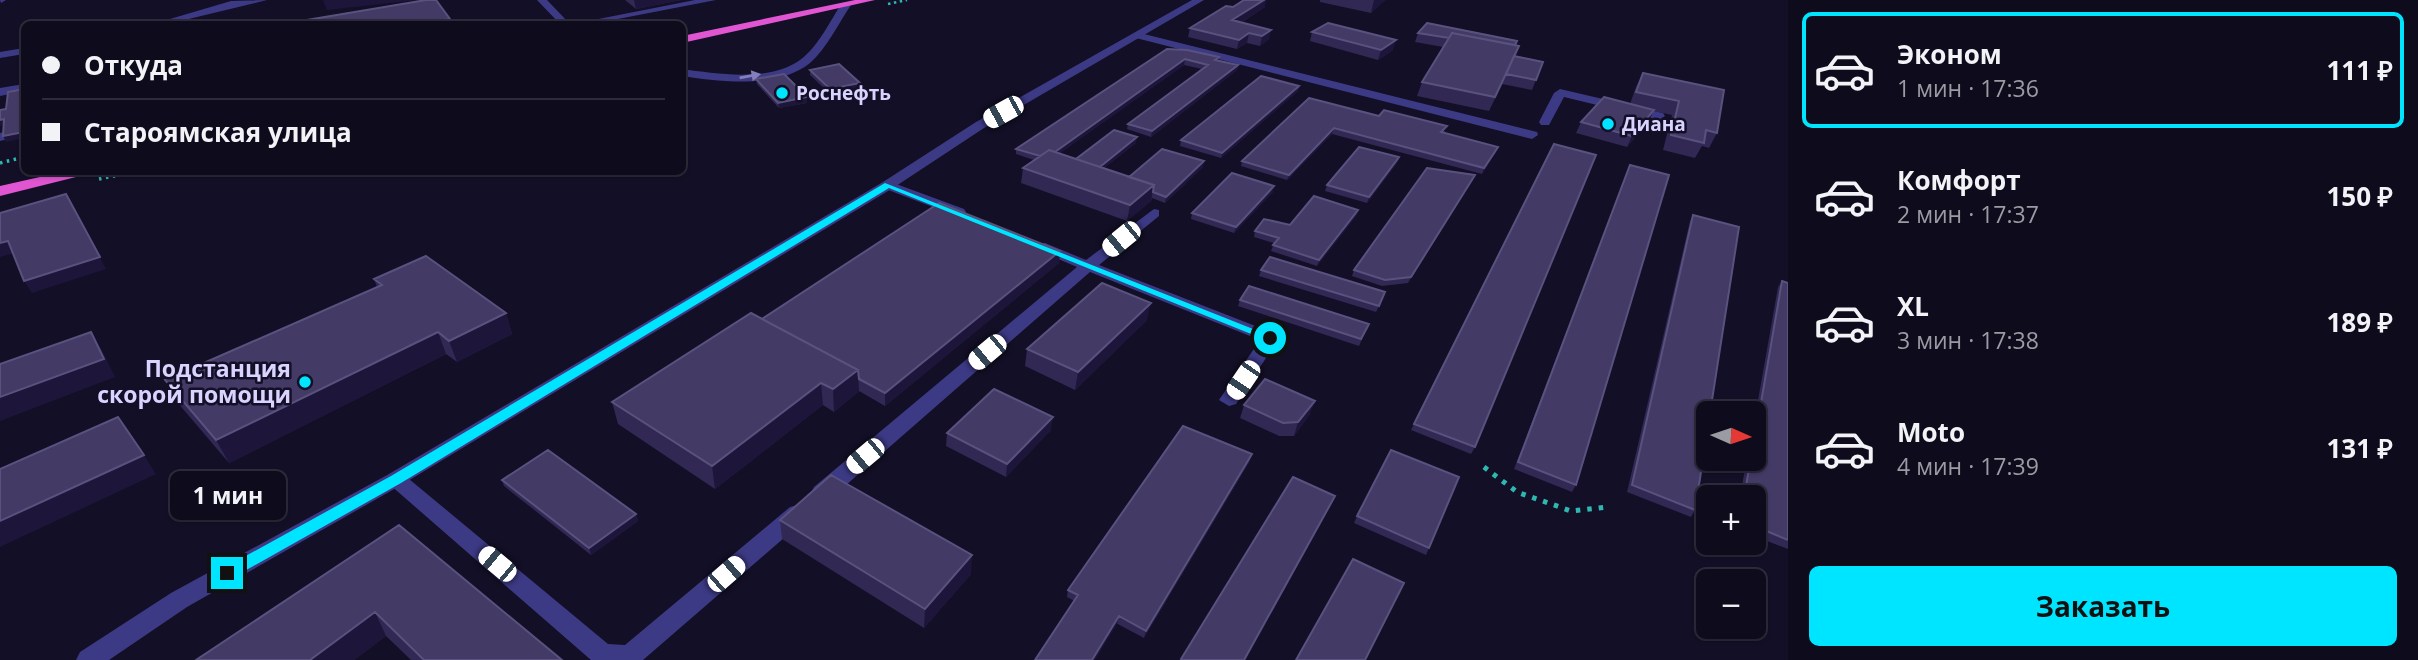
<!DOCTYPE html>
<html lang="ru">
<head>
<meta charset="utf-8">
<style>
	:root { --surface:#0e0b1c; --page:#171425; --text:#f1f3f6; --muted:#9b9ba3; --line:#2e2b3b; --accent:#00e5ff }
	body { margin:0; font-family:"Open Sans",sans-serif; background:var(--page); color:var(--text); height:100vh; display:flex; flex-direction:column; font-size:26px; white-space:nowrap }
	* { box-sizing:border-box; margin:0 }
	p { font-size:23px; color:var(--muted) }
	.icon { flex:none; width:38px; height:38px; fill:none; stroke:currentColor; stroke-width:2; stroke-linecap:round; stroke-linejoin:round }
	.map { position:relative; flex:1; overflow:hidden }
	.drawer { display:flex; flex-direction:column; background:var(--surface); width:630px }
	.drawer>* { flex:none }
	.guide { position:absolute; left:21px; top:21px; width:665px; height:154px; border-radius:10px; box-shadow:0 2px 5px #0004,0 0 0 2px var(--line); display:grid; align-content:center; height:154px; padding:0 21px; background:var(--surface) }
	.needle { width:46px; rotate:93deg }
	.buttons { position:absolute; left:1696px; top:401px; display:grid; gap:14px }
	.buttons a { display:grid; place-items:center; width:70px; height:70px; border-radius:10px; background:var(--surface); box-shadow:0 2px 5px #0004,0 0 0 2px var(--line); font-size:35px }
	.end { position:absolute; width:32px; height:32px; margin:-16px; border:9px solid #00e5ff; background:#111; box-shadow:0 0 0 4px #111 }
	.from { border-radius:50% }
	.bubble { position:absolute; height:49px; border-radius:10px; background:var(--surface); box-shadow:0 2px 5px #0004,0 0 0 2px var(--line); font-size:23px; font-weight:700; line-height:49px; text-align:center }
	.car { position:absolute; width:21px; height:42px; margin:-21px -10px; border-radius:9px; box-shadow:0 0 5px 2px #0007; background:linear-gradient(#fff 24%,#345 0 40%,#fff 0 76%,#345 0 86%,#fff 0) }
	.guide b { display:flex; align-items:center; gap:24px; height:66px; font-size:26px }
	.guide b+b { border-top:2px solid var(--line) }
	.guide i { width:18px; height:18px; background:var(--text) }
	ul { padding:12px 0 0; list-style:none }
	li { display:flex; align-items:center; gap:21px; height:116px; margin:0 14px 10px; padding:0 7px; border:4px solid transparent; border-radius:10px }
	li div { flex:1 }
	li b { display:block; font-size:26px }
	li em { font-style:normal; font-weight:700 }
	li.on { border-color:var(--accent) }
	li>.icon { width:63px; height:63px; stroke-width:1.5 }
	.primary-button { display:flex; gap:14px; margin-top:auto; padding:14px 21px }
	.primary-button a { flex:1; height:80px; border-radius:10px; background:var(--accent); color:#111; font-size:28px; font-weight:700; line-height:80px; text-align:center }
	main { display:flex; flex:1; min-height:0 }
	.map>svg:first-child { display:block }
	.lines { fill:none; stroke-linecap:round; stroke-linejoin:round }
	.path-far2 { stroke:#2fb8b0; stroke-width:2.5; stroke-dasharray:2.5 3.5; stroke-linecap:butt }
	.path-far1 { stroke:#2fb8b0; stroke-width:3.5; stroke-dasharray:2.5 4.5; stroke-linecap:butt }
	.path { stroke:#2fb8b0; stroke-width:5; stroke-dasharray:4.5 7; stroke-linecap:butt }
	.service { fill:#3d3a85; fill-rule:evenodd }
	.tertiary { fill:#3d3a85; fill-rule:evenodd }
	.trunk { fill:#e055d1; fill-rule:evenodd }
	.wall { fill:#312854 }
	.shaded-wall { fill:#1d163a }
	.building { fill:#433a66; stroke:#5a527e; stroke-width:2 }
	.oneway { fill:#837fbc }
	.route { fill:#00e5ff }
	.poi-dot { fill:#00e5ff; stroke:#130f26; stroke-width:2.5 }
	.labels { text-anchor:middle; stroke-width:5; stroke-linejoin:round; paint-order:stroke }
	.far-poi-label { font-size:19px; font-weight:bold; fill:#d9d4ff; stroke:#130f26; text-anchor:start }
	.poi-label { font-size:23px; font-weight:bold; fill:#d9d4ff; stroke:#130f26; text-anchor:end }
</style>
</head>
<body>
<main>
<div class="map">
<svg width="1788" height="660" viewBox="0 0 1788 660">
	<rect width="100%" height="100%" fill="#130f26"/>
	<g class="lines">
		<!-- path-far2 -->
		<path class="path-far2" d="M888,4L907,0"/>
		<!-- path-far1 -->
		<path class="path-far1" d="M0,163L24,157
			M99,179L134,172"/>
		<!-- path -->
		<path class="path" d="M1484,467L1517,492L1571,511L1607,507"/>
		<!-- service -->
		<path class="service" d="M0,0H6L1,3Z
			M267,0L168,24H153L231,1Z
			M537,0H547L570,24H560Z
			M695,0H716L592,24H573Z
			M846,2L851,5C838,24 827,48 810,63C778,89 720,82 682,76V69C718,74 769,82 800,60C818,47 830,21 842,3Z
			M1140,33L1537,132L1538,135L1532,139L1136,38V34Z
			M24,48V54L0,58V52Z
			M24,84V91L0,96V88Z
			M1560,89L1663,113L1665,116L1659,120L1564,97L1549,125H1541L1539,122L1554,93Z
			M24,127V135L0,141V133Z
			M888,181L964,209L966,212L959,216L954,215L883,188V182Z
			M1154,209L1159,210V216L1099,265L1276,334L1279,338L1236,404L1229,406L1219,400L1260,340L1090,272L830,499L822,501L814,499L811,493L814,487L1077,267L1035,249L1032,246L1035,243H1045L1086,260Z
			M396,471L403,474L608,644L625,645L790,507L798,505L806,507L809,513L806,519L643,660H591L389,484L386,479L389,474Z"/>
		<!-- tertiary -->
		<path class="tertiary" d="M1192,0H1204L984,128L893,188L403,484L187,607L109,660H76L80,652L171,593L389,474L883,182L976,122Z"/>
		<!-- trunk -->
		<path class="trunk" d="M855,0H875L682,43V36Z
			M62,172H87L84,175L0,196V186Z"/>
	</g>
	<!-- wall -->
	<path class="wall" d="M625,0H681L636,9Z
		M1320,0H1385L1371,13L1320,2Z
		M1233,7H1265L1241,23L1269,39L1260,46L1247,43L1237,49L1188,37L1190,28Z
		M1312,32L1393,50L1378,60L1310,41Z
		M1418,33L1519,46L1514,57L1543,62L1532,90L1502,84L1503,82L1489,111L1417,96L1422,82L1443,47L1415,42Z
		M1167,49L1219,57L1218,60L1238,65L1237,70L1151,137L1127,129L1128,124L1202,69L1184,65L1060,153L1076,159L1136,143L1104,168L1129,177L1203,167L1165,203L1152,198L1151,201L1127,221L1021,183L1023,168L1034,160L1016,154V149Z
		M810,70L860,89L830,94L810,75Z
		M1643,73L1724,90L1717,133L1709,148L1702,146L1695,158L1663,150L1672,115L1653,111L1649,121L1627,147L1576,133L1581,122L1630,104L1636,87Z
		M756,79L807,97V103L779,108L757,84Z
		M1299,86L1298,91L1221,158L1180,146L1181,140Z
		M1309,98L1379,116L1445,131L1444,133L1496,152L1482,174L1332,134L1287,180L1241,166L1242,161Z
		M1399,157L1397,163L1367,203L1325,191L1327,185Z
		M1630,165L1576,485L1572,492L1514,469Z
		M1475,175L1472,181L1408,283L1382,286L1352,276L1354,270Z
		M1273,192L1234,233L1191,219L1192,213Z
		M1358,210L1356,216L1317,266L1271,251L1274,243L1254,237L1255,231L1290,225Z
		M1693,215L1695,510L1691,517L1627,492L1690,221Z
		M1060,251L1059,263L885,406L859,391L834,412L823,405L715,489L618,424L612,402L762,319Z
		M1261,270L1383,298L1376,312L1259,276Z
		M374,279L506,313L512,334L457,362L446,354L229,463L177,402L165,380L377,287Z
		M1782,281L1788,283V549L1754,536V497H1740L1747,458H1754V423L1778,287Z
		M1240,300L1369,324L1359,346L1238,306Z
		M1147,320L1075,390L1025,366L1027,349Z
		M1244,405L1310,414L1294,436H1279L1240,418Z
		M1414,424L1475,447L1471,454L1411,430Z
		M1051,430L1006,477L946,446L947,433Z
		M1250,461L1144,638L1067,597L1068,590Z
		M502,480L636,514L638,521L591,555L504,486Z
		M1357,516L1429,548L1426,555L1354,523Z
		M780,520L971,574L924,628L782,539Z
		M399,525L562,660H411L386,636L354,660Z"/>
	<!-- shaded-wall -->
	<path class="shaded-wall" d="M323,0H417L327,10Z
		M634,0H681L636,9Z
		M1264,0H1266L1265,7L1230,30L1232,20Z
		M1374,0H1385L1371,13Z
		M450,19L452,24H420Z
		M406,20L408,24H379Z
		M1271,30L1269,39L1260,46L1262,36Z
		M1249,33L1247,43L1237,49L1239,40Z
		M1396,40L1393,50L1378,60L1381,50Z
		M1185,59L1184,65L1045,164V158Z
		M1238,65L1237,70L1151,137L1152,131Z
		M860,83V89L830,94V89Z
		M1299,86L1298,91L1221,158L1222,153Z
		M807,97V103L779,108L778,103Z
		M1654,110L1649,121L1627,147L1632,136Z
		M4,119L8,124L0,126V120Z
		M1334,128L1332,134L1287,180L1289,175Z
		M24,132V138L6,142L3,136Z
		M1137,137L1136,143L1092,178L1093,172Z
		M1498,147L1496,152L1482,174L1484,168Z
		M1399,157L1397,163L1367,203L1369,197Z
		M1204,161L1203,167L1165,203L1166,197Z
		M1475,175L1472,181L1408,283L1411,277Z
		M1154,185L1151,201L1127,221L1130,205Z
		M1274,186L1273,192L1234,233L1236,227Z
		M66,194L106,269L32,293L24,281Z
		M1358,210L1356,216L1317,266L1319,260Z
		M8,241L15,253L0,257V243Z
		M1060,251L1059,263L885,406V393Z
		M1151,303L1147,320L1075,390L1078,372Z
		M506,313L512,334L457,362L449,341Z
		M91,332L102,350L115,377L0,421V397Z
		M438,332L446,354L229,463L216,440Z
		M858,370L859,392L834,412L833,389Z
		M821,383L823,405L715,489L712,466Z
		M1315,401L1310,414L1294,436L1298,422Z
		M1053,417L1051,430L1006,477L1007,464Z
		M1252,454L1250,461L1144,638L1146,631Z
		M144,455L156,474L0,547V521Z
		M1335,496L1333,502L1246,660H1244Z
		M636,514L638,521L591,555L589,548Z
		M972,555L971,574L924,628L925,609Z
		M375,612L386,636L354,660H310Z
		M1119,616L1117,624L1095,660H1092Z"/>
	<!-- building -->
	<path class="building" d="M426,0H436L450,19L420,24H410L406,20L379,24H283Z
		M1244,0H1264L1232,20L1271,30L1262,36L1249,33L1239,40L1190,28L1226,6L1233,7Z
		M1328,23L1396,40L1381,50L1312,32Z
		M1427,23L1517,41L1515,45L1452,33L1449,38L1418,33Z
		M1452,33L1519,46L1495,97L1422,82Z
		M1167,49L1187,50L1219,57L1215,60L1238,65L1152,131L1128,124L1208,65L1185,59L1055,152L1049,150L1040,156L1016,149Z
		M1514,56L1543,62L1536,80L1506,74Z
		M839,64L860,83L830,89L810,70Z
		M1643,73L1724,90L1717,133L1706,130L1704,143L1671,135L1679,101L1636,92Z
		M784,74L807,97L778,103L756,79Z
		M1261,76L1299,86L1222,153L1181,140Z
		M24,89V132L3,136L4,119L0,120V110L6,109L8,92Z
		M1604,97L1654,110L1632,136L1581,122Z
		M1309,98L1379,116L1384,110L1447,126L1441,132L1498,147L1484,168L1334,128L1289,175L1242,161Z
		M1114,130L1137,137L1100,167L1076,159Z
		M1554,144L1596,155L1475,447L1414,424Z
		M1359,147L1399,157L1369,197L1327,185Z
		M1162,149L1204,161L1166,197L1153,192L1154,185L1129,177Z
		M1049,150L1154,185L1130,205L1023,168Z
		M1630,165L1669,175L1576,485L1518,462Z
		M1427,168L1475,175L1411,277L1385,280L1354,270Z
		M1232,173L1274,186L1236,227L1192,213Z
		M66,194L100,257L24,281L8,241L0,243V213Z
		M1314,196L1358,210L1319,260L1273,245L1279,238L1255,231L1264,219L1290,225Z
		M939,203L1060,251L885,393L859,379L858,370L762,319Z
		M1693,215L1739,227L1710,413H1708V428L1695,510L1632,485Z
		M426,256L506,313L449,341L438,332L216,440L165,380L382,285L374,279Z
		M1270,257L1385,292L1379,306L1261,270Z
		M1782,281L1788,283V540L1754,526V497H1744L1751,458H1754V443Z
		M1102,283L1151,303L1078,372L1027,349Z
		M1249,286L1369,324L1361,339L1240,300Z
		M751,313L858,370L833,389L821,383L712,466L612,402Z
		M91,332L104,359L0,397V364Z
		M1265,379L1315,401L1298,422L1283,423L1244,405Z
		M994,389L1053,417L1007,464L947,433Z
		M118,417L144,455L0,521V469Z
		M1183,426L1252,454L1146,631L1119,616L1092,660H1035L1078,595L1068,590Z
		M548,450L636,514L589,548L502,480Z
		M1391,450L1459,477L1429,548L1357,516Z
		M831,475L972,555L925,609L780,520Z
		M1293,477L1335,496L1244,660H1183L1181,659Z
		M399,525L562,660H424L375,612L310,660H196Z
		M1353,559L1404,583L1365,660H1296Z"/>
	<!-- one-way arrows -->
	<defs><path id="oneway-solid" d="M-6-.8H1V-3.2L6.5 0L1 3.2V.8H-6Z" transform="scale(1.75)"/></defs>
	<use class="oneway" href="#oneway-solid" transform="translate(750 76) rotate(-10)"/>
	<!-- route -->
	<path class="route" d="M885,183L1276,338L1266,340L889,188L401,483L232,578H222V569L391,476Z"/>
	<!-- markers -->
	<g class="poi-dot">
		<circle cx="782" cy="93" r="7"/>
		<circle cx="1608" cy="124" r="7"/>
		<circle cx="305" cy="382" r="7"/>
	</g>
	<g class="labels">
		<!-- far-poi labels -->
		<g class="far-poi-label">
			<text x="796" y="100">Роснефть</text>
			<text x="1622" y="131">Диана</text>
		</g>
		<!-- poi labels -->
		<g class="poi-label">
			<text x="291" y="377">Подстанция<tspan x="291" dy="26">скорой помощи</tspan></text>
		</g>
	</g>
</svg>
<div class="buttons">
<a><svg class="needle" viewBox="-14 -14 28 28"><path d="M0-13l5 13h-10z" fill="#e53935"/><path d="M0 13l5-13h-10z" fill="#9b9ba3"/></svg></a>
<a>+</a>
<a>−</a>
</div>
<i class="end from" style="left:1270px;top:338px"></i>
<i class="end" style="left:227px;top:573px"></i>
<div class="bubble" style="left:170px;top:471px;width:116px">1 мин</div>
<i class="car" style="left:1003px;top:112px;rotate:241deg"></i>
<i class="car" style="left:1121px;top:239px;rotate:231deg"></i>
<i class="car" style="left:987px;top:352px;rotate:230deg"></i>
<i class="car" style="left:1243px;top:380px;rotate:214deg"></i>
<i class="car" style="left:865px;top:456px;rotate:230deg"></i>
<i class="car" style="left:497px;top:564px;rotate:310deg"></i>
<i class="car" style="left:726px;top:574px;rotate:49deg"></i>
<div class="guide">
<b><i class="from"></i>Откуда</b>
<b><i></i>Староямская улица</b>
</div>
</div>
<section class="drawer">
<ul>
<li class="on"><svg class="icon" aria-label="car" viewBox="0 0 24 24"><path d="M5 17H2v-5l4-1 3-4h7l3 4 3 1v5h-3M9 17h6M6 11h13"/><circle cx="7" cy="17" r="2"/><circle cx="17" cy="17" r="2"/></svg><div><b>Эконом</b><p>1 мин · 17:36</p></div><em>111 ₽</em></li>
<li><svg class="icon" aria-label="car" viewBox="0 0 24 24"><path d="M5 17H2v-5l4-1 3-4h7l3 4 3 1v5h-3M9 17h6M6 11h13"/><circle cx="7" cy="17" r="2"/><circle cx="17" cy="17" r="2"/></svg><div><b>Комфорт</b><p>2 мин · 17:37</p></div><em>150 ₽</em></li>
<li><svg class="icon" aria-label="car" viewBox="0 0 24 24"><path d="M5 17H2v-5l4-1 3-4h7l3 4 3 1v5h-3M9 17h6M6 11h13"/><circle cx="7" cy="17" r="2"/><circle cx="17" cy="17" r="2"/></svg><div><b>XL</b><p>3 мин · 17:38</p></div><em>189 ₽</em></li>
<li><svg class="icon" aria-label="car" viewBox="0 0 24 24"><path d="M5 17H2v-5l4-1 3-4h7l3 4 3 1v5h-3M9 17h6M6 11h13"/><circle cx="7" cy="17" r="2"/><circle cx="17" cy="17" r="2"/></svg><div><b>Moto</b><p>4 мин · 17:39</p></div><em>131 ₽</em></li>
</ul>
<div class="primary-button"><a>Заказать</a></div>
</section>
</main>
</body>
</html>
